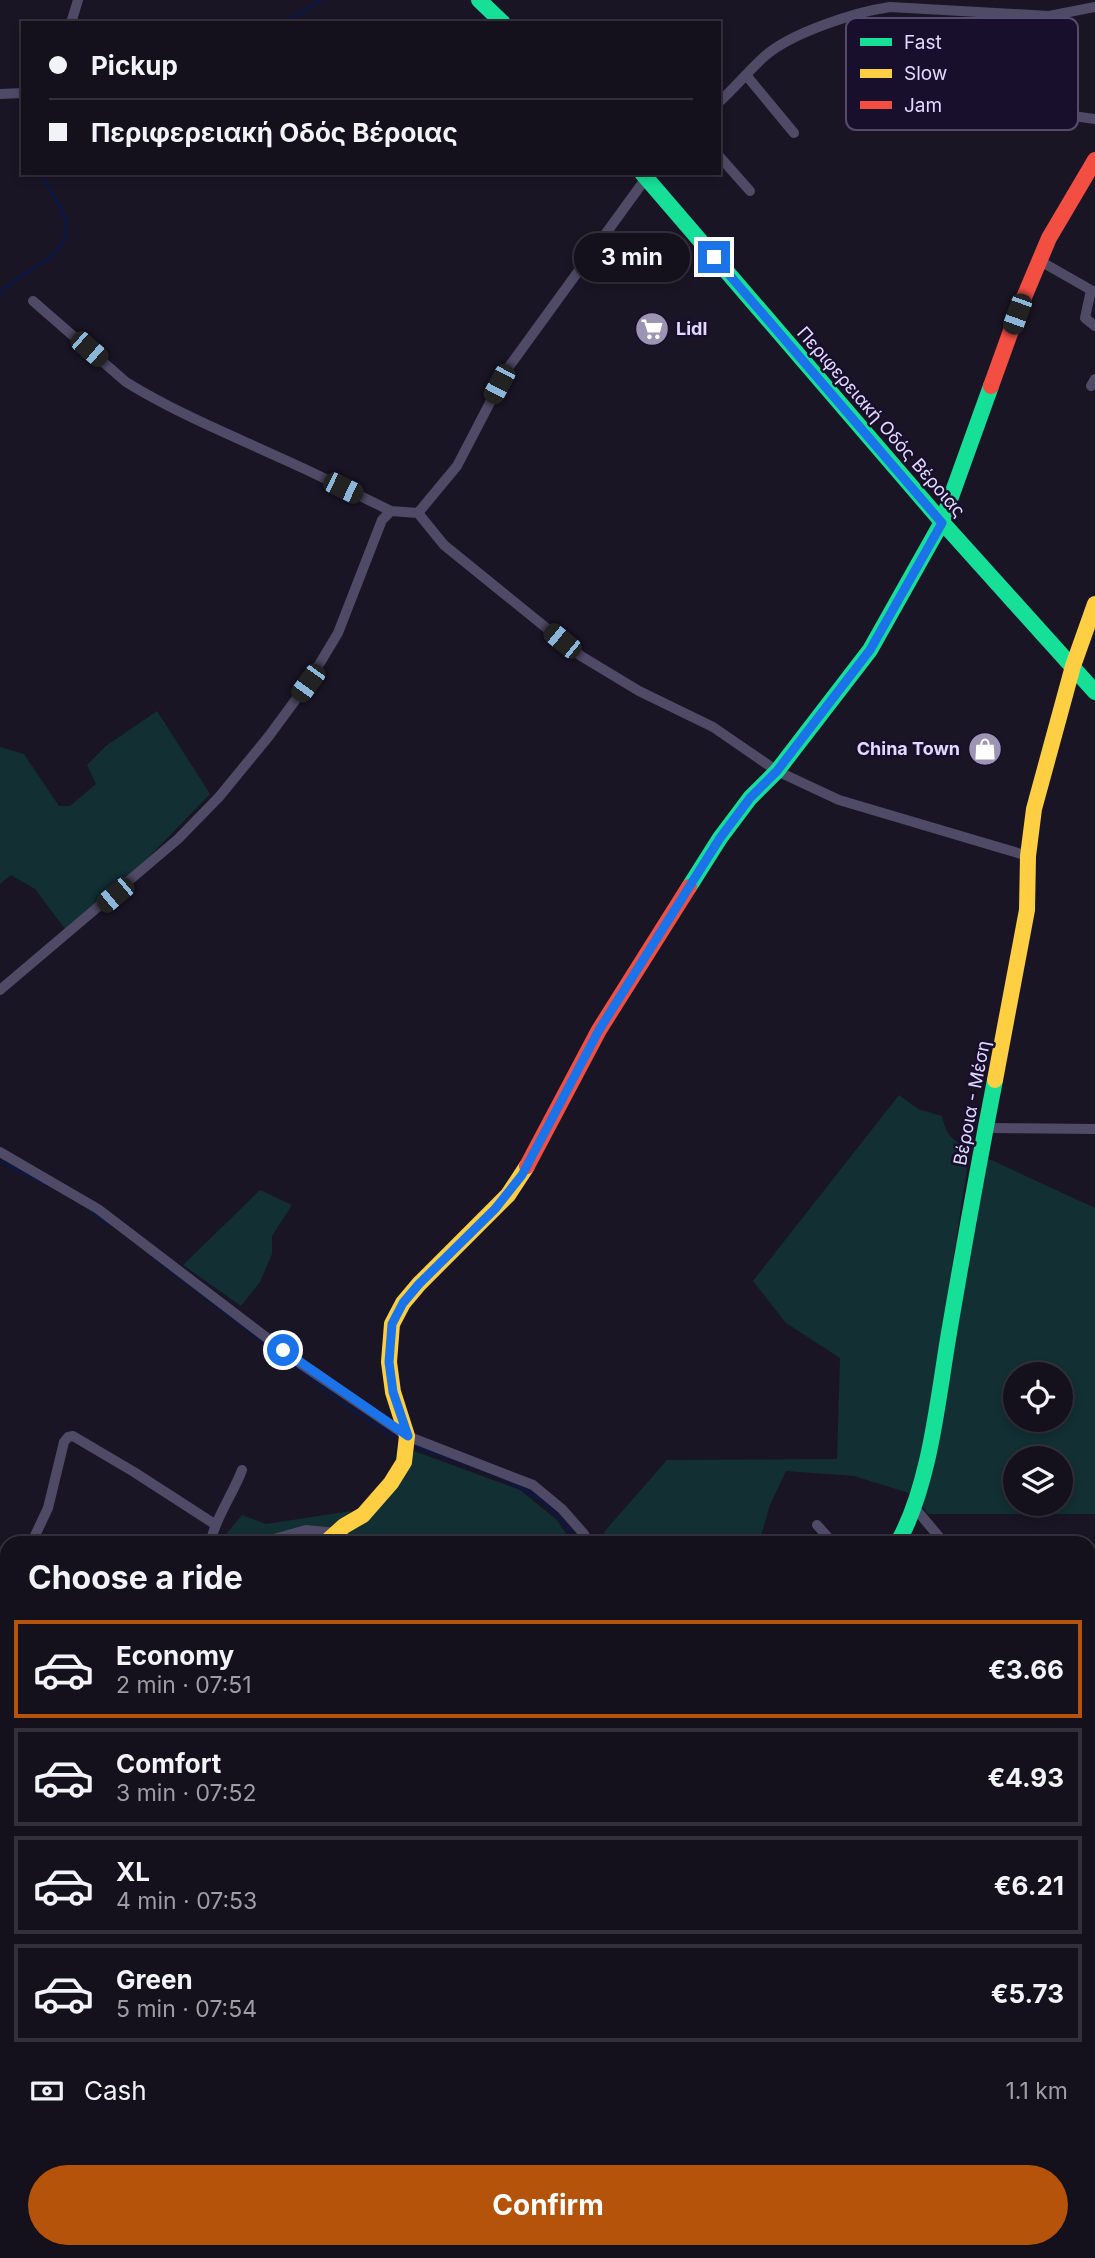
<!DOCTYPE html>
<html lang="en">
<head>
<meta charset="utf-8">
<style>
	:root { --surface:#14101c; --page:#1d1925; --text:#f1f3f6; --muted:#9d9da3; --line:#33303b; --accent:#b45309 }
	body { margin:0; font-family:Inter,sans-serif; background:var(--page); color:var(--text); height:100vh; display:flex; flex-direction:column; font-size:26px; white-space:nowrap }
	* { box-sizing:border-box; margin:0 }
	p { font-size:23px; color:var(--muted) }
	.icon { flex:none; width:38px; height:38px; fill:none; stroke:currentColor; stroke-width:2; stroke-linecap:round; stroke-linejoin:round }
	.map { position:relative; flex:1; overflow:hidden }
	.drawer { position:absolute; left:0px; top:1536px; width:1096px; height:723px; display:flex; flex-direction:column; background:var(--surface); border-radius:21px 21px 0 0; box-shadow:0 4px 10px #0003,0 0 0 2px var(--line) }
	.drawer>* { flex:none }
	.banner { position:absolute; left:21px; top:21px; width:700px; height:154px; border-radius:0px; box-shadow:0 4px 10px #0003,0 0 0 2px var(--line); display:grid; align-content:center; height:154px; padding:0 28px; background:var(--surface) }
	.controls { position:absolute; left:1003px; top:1362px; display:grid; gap:14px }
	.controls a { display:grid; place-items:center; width:70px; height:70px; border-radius:50%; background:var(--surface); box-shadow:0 4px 10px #0003,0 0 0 2px var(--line); font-size:35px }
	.end { position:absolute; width:32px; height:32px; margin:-16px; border:9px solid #1a73e8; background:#fff; box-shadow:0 0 0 4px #fff }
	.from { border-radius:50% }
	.bubble { position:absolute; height:49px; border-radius:24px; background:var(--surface); box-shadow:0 4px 10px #0003,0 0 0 2px var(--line); font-size:23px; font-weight:700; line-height:49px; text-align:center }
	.car { position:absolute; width:21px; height:42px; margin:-21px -10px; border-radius:9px; box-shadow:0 0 5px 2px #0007; background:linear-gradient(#222 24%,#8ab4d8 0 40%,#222 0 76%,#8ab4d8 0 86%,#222 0) }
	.banner b { display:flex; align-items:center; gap:24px; height:66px; font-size:26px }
	.banner b+b { border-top:2px solid var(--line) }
	.banner i { width:18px; height:18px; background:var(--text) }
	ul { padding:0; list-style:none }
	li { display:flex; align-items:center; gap:21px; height:98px; margin:0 14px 10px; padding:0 14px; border:4px solid var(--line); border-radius:0px }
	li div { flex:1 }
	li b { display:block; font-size:26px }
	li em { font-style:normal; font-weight:700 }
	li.selected { border-color:var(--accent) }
	li>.icon { width:63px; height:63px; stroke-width:1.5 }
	h2 { padding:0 28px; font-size:32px; line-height:84px }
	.pay { display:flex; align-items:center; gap:18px; height:77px; padding:0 28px; font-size:26px }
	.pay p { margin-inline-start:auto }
	.button { display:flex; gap:14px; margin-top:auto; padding:14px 28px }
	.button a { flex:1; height:80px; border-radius:42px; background:var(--accent); color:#fff; font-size:28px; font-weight:700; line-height:80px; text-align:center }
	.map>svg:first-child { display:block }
	.green { fill:#122f34; fill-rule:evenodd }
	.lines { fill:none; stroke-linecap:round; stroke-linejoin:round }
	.stream { stroke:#091848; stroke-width:2.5 }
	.street { stroke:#4f4a66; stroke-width:10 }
	.fast { stroke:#16e098; stroke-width:16 }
	.slow { stroke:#ffcf43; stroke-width:16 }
	.jam { stroke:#f24e42; stroke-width:16 }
	.route { stroke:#1a73e8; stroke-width:9 }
	.labels { text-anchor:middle; stroke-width:5; stroke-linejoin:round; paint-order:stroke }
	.poi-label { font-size:18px; font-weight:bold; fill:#e2d9ff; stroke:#170f2b; text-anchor:start }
	.street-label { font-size:18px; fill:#e2d9ff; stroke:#170f2b }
	.key { fill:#170f2b; stroke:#544c6b; stroke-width:2 }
	.key-label { font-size:19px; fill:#e2d9ff }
</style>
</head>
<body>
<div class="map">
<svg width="1095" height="2258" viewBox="0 0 1095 2258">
	<rect width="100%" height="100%" fill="#1a1525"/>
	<!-- green -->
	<path class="green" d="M157,711L210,794L146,860L65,929L35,889L11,875L0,884V747L24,754L59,806H70L96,784L87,765L106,746Z
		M899,1095L918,1109L942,1116C946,1136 953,1140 970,1150L927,1426L916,1475L909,1493L854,1476L786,1471L770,1505L759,1543H607L604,1532L667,1460L837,1459L840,1358L786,1323L753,1281Z
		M987,1158L1095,1208V1514H928L922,1506ZM1015,1374H1060V1419H1015ZM1015,1458H1060V1503H1015Z
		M260,1190L292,1205L272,1236V1254L260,1282L241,1306L183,1265Z
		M414,1451L520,1490L557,1520L572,1543L331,1544L408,1464Z
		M351,1511L350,1517L316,1543L218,1544L242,1515L266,1524Z
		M7,1647V1710L0,1707V1661Z
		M7,1920V2048L0,2050V1923Z
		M49,2252H216L221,2256L220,2258H49Z"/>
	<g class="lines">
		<!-- stream -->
		<path class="stream" d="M285,23L321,0
			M0,294C17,270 73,260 66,221C63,204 46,191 42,173
			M0,1161L45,1184
			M90,1210L107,1223
			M149,1254L355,1412L393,1436
			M415,1446C452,1460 509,1476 539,1499C556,1511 567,1526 578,1544
			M740,2252L743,2258"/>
		<!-- street -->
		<path class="street" d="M71,23L78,0
			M746,75L794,133
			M0,94L23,93
			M719,102C735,88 749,70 765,56C791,33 855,12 890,7L1049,16L1095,7
			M1010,107L1095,119
			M719,156L750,191
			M1040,261L1091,290L1085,318L1095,326
			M33,301L126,382C176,413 231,435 285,460C321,476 356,494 391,511
			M1091,386L1095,379
			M418,513L444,545L581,656L639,691L713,727L777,771L839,800L1028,856
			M0,990L178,839L219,797L269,736L308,683L338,633L382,520L391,511L418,513L457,466L508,368L649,174
			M987,1128L1095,1129
			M0,1152L98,1209L301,1364L407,1436L533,1485L562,1509L584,1534L589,1544
			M914,1507L945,1544
			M817,1525L834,1544
			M31,1544L48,1508L64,1442L68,1437L73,1436L134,1472L216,1525
			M211,1544C211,1526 235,1490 242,1470
			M256,1544L306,1530L336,1533
			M0,1633L7,1615
			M0,1712L7,1715
			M1088,1928L1095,1930
			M750,2252L752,2258"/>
		<!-- fast -->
		<path class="fast" d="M479,0L503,23
			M642,173L942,522L1095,692
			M689,887L720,838L750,798L777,771L870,650L942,522L991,386
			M897,1544C931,1484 938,1395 950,1327C964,1245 979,1162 995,1080
			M574,2258L577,2252"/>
		<!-- slow -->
		<path class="slow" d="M995,1080L1027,910L1028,856L1034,809L1073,666L1095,604
			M324,1544L344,1526L363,1515L391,1483L404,1462L407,1436L393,1392L389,1362L392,1324L403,1303L419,1284L508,1195L527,1166"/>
		<!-- jam -->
		<path class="jam" d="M991,386L1017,314L1049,238L1095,160
			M527,1166L599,1030L689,887
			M0,2054L7,2052"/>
	</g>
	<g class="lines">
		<!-- route -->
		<path class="route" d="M283,1350L408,1436L393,1392L389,1362L392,1324L403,1303L419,1284L495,1209L522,1175L599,1030L720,838L750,798L777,771L870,650L942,523L714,257"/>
	</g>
	<!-- icons -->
	<defs>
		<g id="supermarket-disc" transform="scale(1.75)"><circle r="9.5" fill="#9c94b3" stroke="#170f2b"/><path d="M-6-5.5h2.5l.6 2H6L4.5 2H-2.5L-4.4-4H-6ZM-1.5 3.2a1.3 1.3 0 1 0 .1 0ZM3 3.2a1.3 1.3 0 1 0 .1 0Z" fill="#fff"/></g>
		<g id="shop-disc" transform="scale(1.75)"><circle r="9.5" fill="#9c94b3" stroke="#170f2b"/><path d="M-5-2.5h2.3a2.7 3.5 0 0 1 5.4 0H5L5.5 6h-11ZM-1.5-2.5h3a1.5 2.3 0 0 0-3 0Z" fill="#fff"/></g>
	</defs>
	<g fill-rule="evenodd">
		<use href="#supermarket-disc" x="652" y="329"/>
		<use href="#shop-disc" x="985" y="749"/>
	</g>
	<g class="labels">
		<!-- poi labels -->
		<g class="poi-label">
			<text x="676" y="335">Lidl</text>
			<text x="960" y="755" text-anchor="end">China Town</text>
		</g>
		<!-- street labels -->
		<g class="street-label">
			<text transform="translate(881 422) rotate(49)" y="6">Περιφερειακή Οδός Βέροιας</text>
			<text transform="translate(972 1103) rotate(-79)" y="6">Βέροια - Μέση</text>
		</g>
	</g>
	<!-- legend -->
	<rect x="846" y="18" width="232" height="112" rx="10" class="key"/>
	<rect x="860" y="38" width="32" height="8" fill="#16e098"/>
	<rect x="860" y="69" width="32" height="9" fill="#ffcf43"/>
	<rect x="860" y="101" width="32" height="8" fill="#f24e42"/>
	<g class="key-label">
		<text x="904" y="49">Fast</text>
		<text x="904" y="80">Slow</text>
		<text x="904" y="112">Jam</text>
	</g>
</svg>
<div class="controls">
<a><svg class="icon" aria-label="locate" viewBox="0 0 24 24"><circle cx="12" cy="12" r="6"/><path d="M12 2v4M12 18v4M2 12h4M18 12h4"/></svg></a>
<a><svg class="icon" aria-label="layers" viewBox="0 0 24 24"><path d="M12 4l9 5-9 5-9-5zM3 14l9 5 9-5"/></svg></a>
</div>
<i class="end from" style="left:283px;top:1350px"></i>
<i class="end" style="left:714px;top:257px"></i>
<div class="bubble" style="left:574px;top:233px;width:116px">3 min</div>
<i class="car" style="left:1017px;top:314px;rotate:200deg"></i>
<i class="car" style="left:89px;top:349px;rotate:131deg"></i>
<i class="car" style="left:499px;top:384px;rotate:208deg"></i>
<i class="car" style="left:343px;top:488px;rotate:116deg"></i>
<i class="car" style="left:562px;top:641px;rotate:309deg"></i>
<i class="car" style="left:308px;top:683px;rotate:216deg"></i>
<i class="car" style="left:115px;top:895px;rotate:230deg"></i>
<div class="banner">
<b><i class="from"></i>Pickup</b>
<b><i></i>Περιφερειακή Οδός Βέροιας</b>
</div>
<section class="drawer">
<h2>Choose a ride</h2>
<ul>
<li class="selected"><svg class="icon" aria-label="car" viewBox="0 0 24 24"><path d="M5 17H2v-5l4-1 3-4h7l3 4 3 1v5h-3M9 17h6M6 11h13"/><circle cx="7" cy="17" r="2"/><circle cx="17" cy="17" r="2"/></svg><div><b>Economy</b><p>2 min · 07:51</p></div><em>€3.66</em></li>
<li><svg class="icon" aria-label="car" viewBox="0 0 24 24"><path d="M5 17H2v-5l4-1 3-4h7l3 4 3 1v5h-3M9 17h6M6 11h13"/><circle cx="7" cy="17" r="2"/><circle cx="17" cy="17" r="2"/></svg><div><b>Comfort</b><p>3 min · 07:52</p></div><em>€4.93</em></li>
<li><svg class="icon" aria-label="car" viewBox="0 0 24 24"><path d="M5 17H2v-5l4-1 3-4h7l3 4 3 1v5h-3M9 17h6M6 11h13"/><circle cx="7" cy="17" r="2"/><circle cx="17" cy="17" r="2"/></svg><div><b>XL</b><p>4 min · 07:53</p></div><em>€6.21</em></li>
<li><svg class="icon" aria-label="car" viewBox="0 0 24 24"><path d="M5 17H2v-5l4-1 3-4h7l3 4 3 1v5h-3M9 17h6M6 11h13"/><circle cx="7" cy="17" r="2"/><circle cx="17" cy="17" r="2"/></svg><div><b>Green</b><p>5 min · 07:54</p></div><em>€5.73</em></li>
</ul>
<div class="pay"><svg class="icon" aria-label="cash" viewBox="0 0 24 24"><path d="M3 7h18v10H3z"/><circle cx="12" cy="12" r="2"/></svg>Cash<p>1.1 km</p></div>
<div class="button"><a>Confirm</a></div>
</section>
</div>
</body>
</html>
